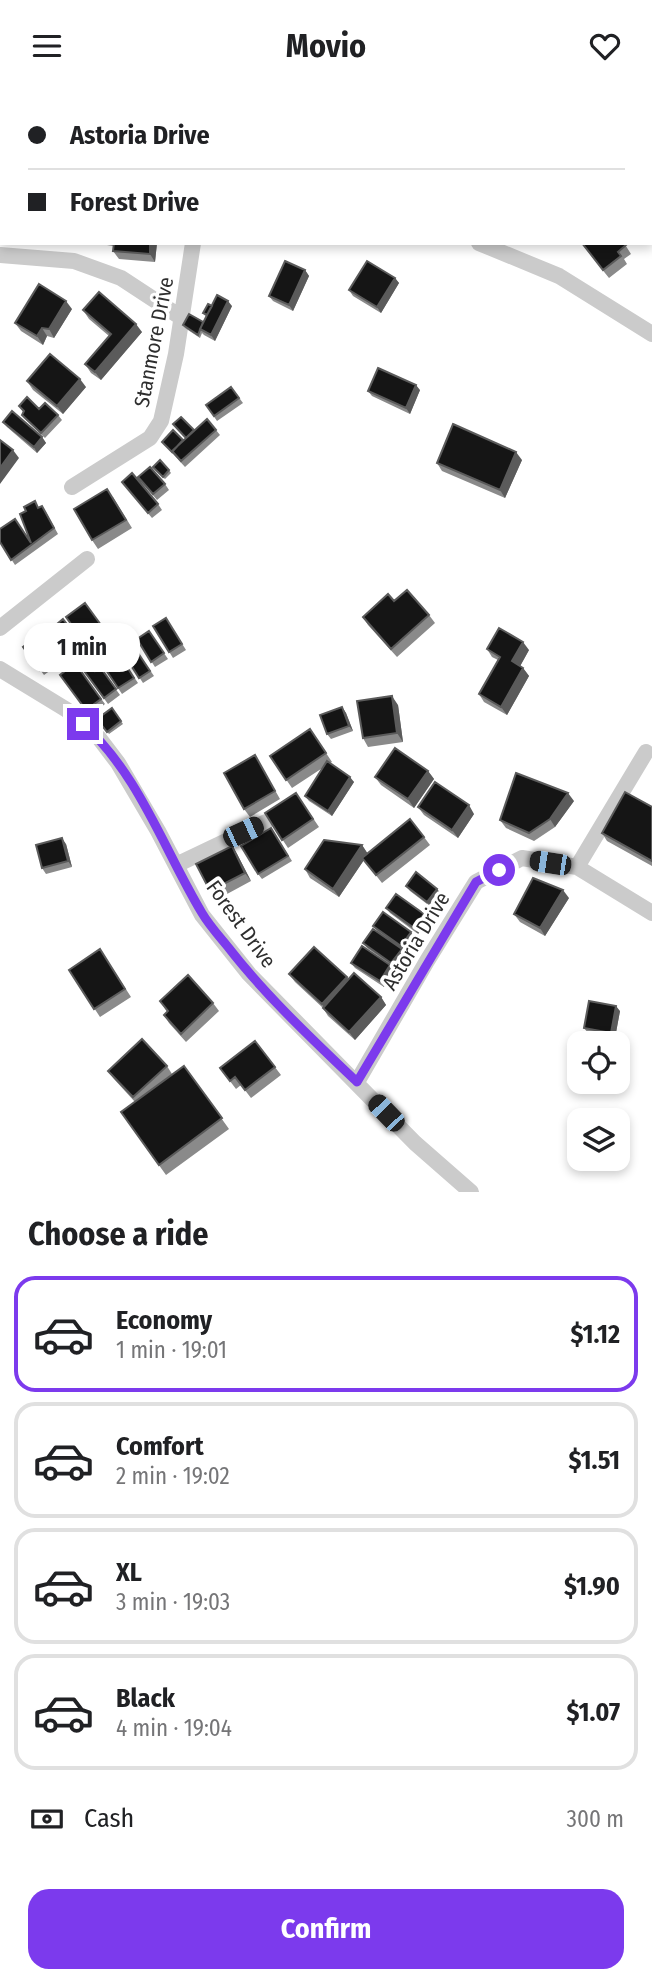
<!DOCTYPE html>
<html lang="en">
<head>
<meta charset="utf-8">
<style>
	:root { --surface:#fff; --page:#f2f2f2; --text:#202124; --muted:#757577; --line:#e0e0e0; --accent:#7c3aed }
	body { margin:0; font-family:"Fira Sans Condensed",sans-serif; background:var(--page); color:var(--text); height:100vh; display:flex; flex-direction:column; font-size:26px; white-space:nowrap }
	* { box-sizing:border-box; margin:0 }
	p { font-size:23px; color:var(--muted) }
	.icon { flex:none; width:38px; height:38px; fill:none; stroke:currentColor; stroke-width:2; stroke-linecap:round; stroke-linejoin:round }
	.map { position:relative; height:1101px; overflow:hidden }
	.side { display:flex; flex-direction:column; background:var(--surface); flex:1 }
	.side>* { flex:none }
	.guide { position:absolute; left:0px; top:0px; width:653px; height:154px; box-shadow:0 4px 10px #0003; display:grid; align-content:center; height:154px; padding:0 28px; background:var(--surface) }
	.tools { position:absolute; left:567px; top:940px; display:grid; gap:14px }
	.tools a { display:grid; place-items:center; width:63px; height:63px; border-radius:14px; background:var(--surface); box-shadow:0 4px 10px #0003; font-size:35px }
	.end { position:absolute; width:32px; height:32px; margin:-16px; border:9px solid #7c3aed; background:#fff; box-shadow:0 0 0 4px #fff }
	.from { border-radius:50% }
	.bubble { position:absolute; height:49px; border-radius:21px; background:var(--surface); box-shadow:0 4px 10px #0003; font-size:23px; font-weight:700; line-height:49px; text-align:center }
	.car { position:absolute; width:21px; height:42px; margin:-21px -10px; border-radius:9px; box-shadow:0 0 5px 2px #0007; background:linear-gradient(#222 24%,#8ab4d8 0 40%,#222 0 76%,#8ab4d8 0 86%,#222 0) }
	.guide b { display:flex; align-items:center; gap:24px; height:66px; font-size:26px }
	.guide b+b { border-top:2px solid var(--line) }
	.guide i { width:18px; height:18px; background:var(--text) }
	ul { padding:0; list-style:none }
	li { display:flex; align-items:center; gap:21px; height:116px; margin:0 14px 10px; padding:0 14px; border:4px solid var(--line); border-radius:21px }
	li div { flex:1 }
	li b { display:block; font-size:26px }
	li em { font-style:normal; font-weight:700 }
	li.on { border-color:var(--accent) }
	li>.icon { width:63px; height:63px; stroke-width:1.5 }
	h2 { padding:0 28px; font-size:32px; line-height:84px }
	.pay { display:flex; align-items:center; gap:18px; height:77px; padding:0 28px; font-size:26px }
	.pay p { margin-inline-start:auto }
	.action { display:flex; gap:14px; margin-top:auto; padding:14px 28px }
	.action a { flex:1; height:80px; border-radius:21px; background:var(--accent); color:#fff; font-size:28px; font-weight:700; line-height:80px; text-align:center }
	header { display:flex; justify-content:space-between; align-items:center; height:91px; padding:0 28px; background:var(--surface); font-size:32px; font-weight:700 }
	.map>svg:first-child { display:block }
	.lines { fill:none; stroke-linecap:round; stroke-linejoin:round }
	.minor { stroke:#cbcbcb; stroke-width:16 }
	.wall { fill:#8a8a8a }
	.shaded-wall { fill:#5b5b5b }
	.building { fill:#151515; stroke:#5b5b5b; stroke-width:2 }
	.route { stroke:#7c3aed; stroke-width:9 }
	.labels { text-anchor:middle; stroke-width:7; stroke-linejoin:round; paint-order:stroke }
	.street-label { font-size:21px; fill:#2e2e2e; stroke:#fff }
</style>
</head>
<body>
<header><svg class="icon" aria-label="menu" viewBox="0 0 24 24"><path d="M4 6h16M4 12h16M4 18h16"/></svg>Movio<svg class="icon" aria-label="heart" viewBox="0 0 24 24"><path d="M12 20l-8-8c-3-5 5-10 8-4 3-6 11-1 8 4z"/></svg></header>
<div class="map">
<svg width="652" height="1101" viewBox="0 0 652 1101">
	<rect width="100%" height="100%" fill="#fff"/>
	<g class="lines">
		<!-- minor -->
		<path class="minor" d="M246,0L247,2
			M641,0V2
			M228,2L230,0
			M651,39L652,42
			M479,152L559,185L652,243
			M0,164L74,170L121,187L182,227
			M72,396L150,347L161,330L176,263L193,152
			M0,537L87,468
			M0,578L67,619L99,647L118,672L158,740L202,824L249,883L415,1052L471,1101
			M176,774L266,731
			M577,776L646,661
			M357,991L427,870L476,791L522,767L577,776L652,822"/>
	</g>
	<!-- wall -->
	<path class="wall" d="M147,0H176V2H147Z
		M348,0H400V2H348Z
		M95,152H157L155,171L119,168L113,160V155Z
		M581,152H624L631,163L624,168L627,173L609,187Z
		M305,179L309,185L293,220L273,210L269,205Z
		M395,187L399,192L381,222L353,205L349,199Z
		M212,215H232L215,250L204,244L202,242L200,247L185,237L183,234L203,231L206,226L203,222Z
		M72,218L54,247L47,245L43,254L21,240L15,232Z
		M83,219L142,241L101,289L91,282L85,273L109,245L89,228Z
		M27,290L86,296L63,323L33,299Z
		M231,296L243,312L217,330L206,314Z
		M420,299L410,323L372,305L368,300Z
		M19,315L39,318L58,324L62,329L45,347L26,329L22,324L23,321Z
		M3,331L42,346L46,352L37,362L7,336Z
		M216,339L220,344L185,376L162,351L184,349L194,340Z
		M522,369L505,407L442,380L437,372Z
		M155,379H169L171,382L165,388Z
		M138,386L165,393L169,399L157,409Z
		M122,391L158,413L162,419L152,427Z
		M113,406L132,437L98,458L92,449Z
		M39,417L46,421L58,443L15,474L0,451H30Z
		M394,510L429,524L435,532L397,566L368,534L363,526Z
		M85,512L105,540L86,554L66,526Z
		M166,527L186,559L173,567L153,535Z
		M63,528L84,555L70,566L50,539Z
		M44,540L65,569L44,584L23,556Z
		M149,540L168,568L155,576L137,548Z
		M132,553L154,585L143,592L122,560Z
		M487,558L529,559L520,575L523,577L529,585L507,624L484,611L479,603L498,569L492,566Z
		M118,562L138,592L122,603L102,573Z
		M75,572L105,613L90,625L60,584Z
		M79,573L95,580L100,576L120,604L108,613Z
		M398,614L403,651L368,656L363,647Z
		M342,616L346,622L353,640L331,648L327,643Z
		M112,617L123,633L109,643L97,628Z
		M310,638L332,671L330,672L354,691L332,725L309,710L305,705L324,676L292,697L270,665Z
		M260,673L280,708L250,726L244,718Z
		M428,680L434,688L414,717L381,694L375,686Z
		M296,702L319,736L288,757L265,722Z
		M574,710L555,736L534,750L506,737L500,729Z
		M418,716L474,723L458,747L424,724Z
		M652,716V775L607,750L602,742Z
		M275,743L292,770L262,788L258,783Z
		M424,746L430,754L382,792L364,769L339,806L310,787L305,778L362,754L367,762Z
		M66,753L72,776L46,783L42,777Z
		M232,755L237,763L251,790L216,809L210,800Z
		M406,795L437,798L441,803L431,816L410,800Z
		M569,807L545,845L520,831L514,823Z
		M386,817L428,829L418,843L390,822Z
		M373,835L415,847L405,861L402,859L405,863L395,877L391,874L394,879L384,896L355,877L351,872H388L367,857L363,852L377,840Z
		M100,858L131,906L100,926L69,879Z
		M289,883L348,888L381,906L386,914L355,949L328,925L323,917L295,891Z
		M160,910L213,912L219,920L186,951L169,932L164,924L167,921Z
		M620,920L615,947L588,942L584,937Z
		M255,950L281,984L251,1007L241,994L236,998L220,977Z
		M167,975L172,983L168,986L184,975L229,1038L166,1084L121,1021L135,1011L114,988L108,980Z
		M584,990H597L586,993Z"/>
	<!-- shaded-wall -->
	<path class="shaded-wall" d="M2,12V43L0,50V19Z
		M2,107V122L0,124V109Z
		M150,152H157L155,171L150,163Z
		M305,179L309,185L293,220L289,214Z
		M395,187L399,192L381,222L377,216Z
		M66,210L72,218L54,247L49,238Z
		M228,210L232,215L215,250L211,244Z
		M136,233L142,241L101,289L95,281Z
		M42,237L47,245L43,254L37,245Z
		M80,288L86,296L63,323L57,315Z
		M416,294L420,299L410,323L406,317Z
		M42,346L46,352L37,362L34,356Z
		M13,359L19,367L0,393V377Z
		M516,361L522,369L505,407L500,399Z
		M523,551L529,559L518,579L512,570Z
		M523,577L529,585L507,624L501,616Z
		M392,605L398,614L403,651L397,642Z
		M342,616L346,622L353,640L349,635Z
		M428,680L434,688L414,717L408,708Z
		M350,686L354,691L332,725L328,720Z
		M568,702L574,710L555,736L550,728Z
		M469,714L474,723L458,747L452,739Z
		M62,747L66,753L72,776L68,770Z
		M362,754L368,763L339,806L333,798Z
		M232,755L237,763L251,790L245,782Z
		M437,798L441,803L431,816L427,811Z
		M563,799L569,807L545,845L540,837Z
		M424,823L428,829L418,843L414,837Z
		M411,841L415,847L405,861L401,855Z
		M402,858L405,863L395,877L391,872Z
		M390,874L394,879L384,896L380,890Z
		M347,886L352,894L327,921L322,913Z
		M381,906L386,914L355,949L349,941Z
		M616,915L620,920L615,947L611,942Z"/>
	<!-- building -->
	<path class="building" d="M0,0H1L2,3V12L0,19Z
		M147,0H166L161,2H147Z
		M348,0H383L377,2H348Z
		M510,0H521L522,2H505V1Z
		M0,82L2,84V107L0,109Z
		M114,152H150V163L113,160Z
		M582,152H624L626,154L618,161L621,165L603,179Z
		M285,170L305,179L289,214L269,205Z
		M367,170L395,187L377,216L349,199Z
		M39,193L66,210L49,238L42,237L37,245L15,232Z
		M99,201L136,233L95,281L85,273L111,243L83,219Z
		M217,204L228,210L211,244L200,238Z
		M208,213L212,215L207,224L203,222Z
		M189,223L203,231L198,244L183,234Z
		M50,263L80,288L57,315L27,290Z
		M378,277L416,294L406,317L368,300Z
		M231,296L239,307L214,325L206,314Z
		M27,306L39,318L45,312L58,324L41,342L22,324L24,320L19,315Z
		M12,320L42,346L34,356L3,331Z
		M181,326L194,339L186,347L173,333Z
		M207,328L216,339L181,370L172,360Z
		M453,333L516,361L500,399L437,372Z
		M173,339L183,349L172,361L162,351Z
		M0,349L13,359L0,377Z
		M160,369L169,379L163,386L153,376Z
		M150,376L165,393L153,403L138,386Z
		M132,382L158,413L148,422L122,391Z
		M107,398L126,429L92,449L74,418Z
		M35,410L38,417L42,415L54,437L11,469L0,451V438L15,428L31,452L20,423L26,420L24,416Z
		M407,499L429,524L391,558L363,526L388,503L394,510Z
		M85,512L101,534L82,548L66,526Z
		M166,527L182,553L169,561L153,535Z
		M63,528L80,550L66,561L50,539Z
		M499,537L523,551L512,570L523,577L501,616L479,603L500,566L487,558Z
		M44,540L61,563L40,579L23,556Z
		M149,540L164,562L151,571L137,548Z
		M132,553L150,580L139,587L122,560Z
		M118,562L134,587L118,597L102,573Z
		M86,568L95,580L100,576L116,598L104,607L79,573Z
		M75,572L101,608L86,619L60,584Z
		M392,605L397,642L363,647L357,610Z
		M342,616L349,635L327,643L320,624Z
		M112,617L121,630L107,641L97,628Z
		M310,638L326,662L286,689L270,665Z
		M395,657L428,680L408,708L375,686Z
		M255,664L275,700L244,718L224,682Z
		M327,670L350,686L328,720L305,705Z
		M516,682L568,702L550,728L529,742L500,729Z
		M435,691L469,714L452,739L418,716Z
		M625,701L652,716V770L602,742Z
		M296,702L313,728L282,749L265,722Z
		M410,728L424,746L376,784L362,767Z
		M271,737L288,765L258,783L241,755Z
		M62,747L68,770L42,777L36,754Z
		M324,749L362,754L333,798L305,778Z
		M232,755L245,782L210,800L196,773Z
		M416,781L437,798L427,811L406,795Z
		M533,787L563,799L540,837L514,823Z
		M396,803L424,823L414,837L386,817Z
		M383,821L411,841L401,855L373,835Z
		M373,838L402,858L391,872L363,852Z
		M362,855L390,874L380,890L351,872Z
		M314,856L347,886L322,913L289,883Z
		M100,858L125,898L94,918L69,879Z
		M354,882L381,906L349,941L323,917Z
		M188,884L213,912L181,943L164,924L168,920L160,910Z
		M589,910L616,915L611,942L584,937Z
		M142,948L167,975L133,1006L108,980Z
		M255,950L275,976L245,999L235,986L230,990L220,977Z
		M579,956V975L575,957Z
		M184,975L222,1027L159,1074L121,1021Z"/>
	<g class="lines">
		<!-- route -->
		<path class="route" d="M83,633C139,683 164,759 202,822C209,834 219,845 228,856C266,905 312,948 357,991L476,791L499,779"/>
	</g>
	<g class="labels">
		<!-- street labels -->
		<g class="street-label">
			<text transform="translate(154 251) rotate(-79)" y="7">Stanmore Drive</text>
			<text transform="translate(241 833) rotate(54)" y="7">Forest Drive</text>
			<text transform="translate(416 850) rotate(-59)" y="7">Astoria Drive</text>
		</g>
	</g>
</svg>
<div class="tools">
<a><svg class="icon" aria-label="locate" viewBox="0 0 24 24"><circle cx="12" cy="12" r="6"/><path d="M12 2v4M12 18v4M2 12h4M18 12h4"/></svg></a>
<a><svg class="icon" aria-label="layers" viewBox="0 0 24 24"><path d="M12 4l9 5-9 5-9-5zM3 14l9 5 9-5"/></svg></a>
</div>
<i class="end from" style="left:499px;top:779px"></i>
<i class="end" style="left:83px;top:633px"></i>
<div class="bubble" style="left:24px;top:532px;width:116px">1 min</div>
<i class="car" style="left:243px;top:741px;rotate:65deg"></i>
<i class="car" style="left:550px;top:772px;rotate:279deg"></i>
<i class="car" style="left:386px;top:1022px;rotate:316deg"></i>
<div class="guide">
<b><i class="from"></i>Astoria Drive</b>
<b><i></i>Forest Drive</b>
</div>
</div>
<section class="side">
<h2>Choose a ride</h2>
<ul>
<li class="on"><svg class="icon" aria-label="car" viewBox="0 0 24 24"><path d="M5 17H2v-5l4-1 3-4h7l3 4 3 1v5h-3M9 17h6M6 11h13"/><circle cx="7" cy="17" r="2"/><circle cx="17" cy="17" r="2"/></svg><div><b>Economy</b><p>1 min · 19:01</p></div><em>$1.12</em></li>
<li><svg class="icon" aria-label="car" viewBox="0 0 24 24"><path d="M5 17H2v-5l4-1 3-4h7l3 4 3 1v5h-3M9 17h6M6 11h13"/><circle cx="7" cy="17" r="2"/><circle cx="17" cy="17" r="2"/></svg><div><b>Comfort</b><p>2 min · 19:02</p></div><em>$1.51</em></li>
<li><svg class="icon" aria-label="car" viewBox="0 0 24 24"><path d="M5 17H2v-5l4-1 3-4h7l3 4 3 1v5h-3M9 17h6M6 11h13"/><circle cx="7" cy="17" r="2"/><circle cx="17" cy="17" r="2"/></svg><div><b>XL</b><p>3 min · 19:03</p></div><em>$1.90</em></li>
<li><svg class="icon" aria-label="car" viewBox="0 0 24 24"><path d="M5 17H2v-5l4-1 3-4h7l3 4 3 1v5h-3M9 17h6M6 11h13"/><circle cx="7" cy="17" r="2"/><circle cx="17" cy="17" r="2"/></svg><div><b>Black</b><p>4 min · 19:04</p></div><em>$1.07</em></li>
</ul>
<div class="pay"><svg class="icon" aria-label="cash" viewBox="0 0 24 24"><path d="M3 7h18v10H3z"/><circle cx="12" cy="12" r="2"/></svg>Cash<p>300 m</p></div>
<div class="action"><a>Confirm</a></div>
</section>
</body>
</html>
